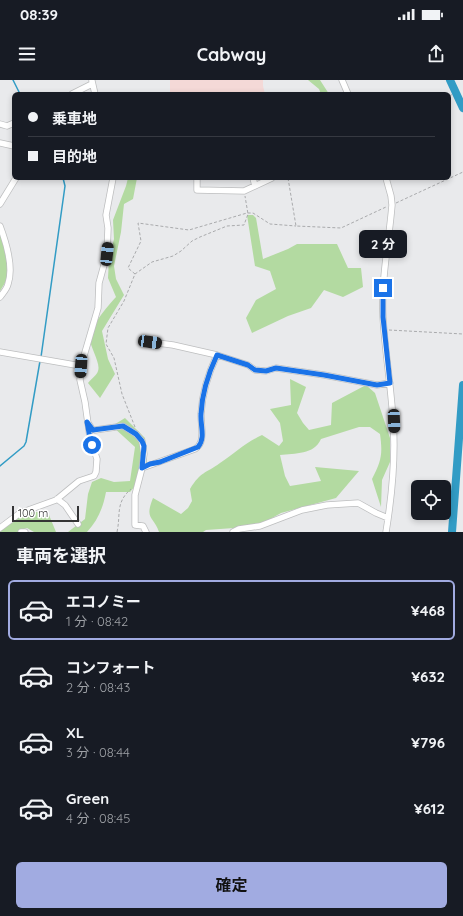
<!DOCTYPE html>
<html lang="ja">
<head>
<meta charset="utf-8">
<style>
	:root { --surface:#171b24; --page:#242831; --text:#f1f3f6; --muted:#9ea1a6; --line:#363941; --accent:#a1abe1 }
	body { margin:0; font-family:Quicksand,"Noto Sans JP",sans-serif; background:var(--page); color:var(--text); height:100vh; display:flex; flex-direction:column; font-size:15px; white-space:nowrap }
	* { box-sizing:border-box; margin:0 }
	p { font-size:13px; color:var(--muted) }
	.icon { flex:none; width:22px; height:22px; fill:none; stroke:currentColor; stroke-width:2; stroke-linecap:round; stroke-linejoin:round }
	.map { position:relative; height:452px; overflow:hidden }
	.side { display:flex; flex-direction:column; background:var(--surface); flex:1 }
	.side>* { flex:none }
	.guide { position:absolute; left:12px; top:12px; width:439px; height:88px; border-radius:6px; box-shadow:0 2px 6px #0003; display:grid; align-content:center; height:88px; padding:0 16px; background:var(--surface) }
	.buttons { position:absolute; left:411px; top:400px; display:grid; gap:8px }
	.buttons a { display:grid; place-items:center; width:40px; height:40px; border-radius:6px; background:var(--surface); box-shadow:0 2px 6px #0003; font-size:20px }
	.scale { position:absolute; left:12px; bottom:10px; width:67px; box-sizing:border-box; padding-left:4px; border:2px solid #343435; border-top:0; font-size:11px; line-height:14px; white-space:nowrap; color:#343435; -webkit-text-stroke:3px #fff; paint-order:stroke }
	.end { position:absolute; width:18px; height:18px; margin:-9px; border:5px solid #1a73e8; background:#fff; box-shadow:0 0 0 2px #fff }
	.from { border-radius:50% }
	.bubble { position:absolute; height:28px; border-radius:6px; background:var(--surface); box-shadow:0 2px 6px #0003; font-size:13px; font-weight:700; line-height:28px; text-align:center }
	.car { position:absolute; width:12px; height:24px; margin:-12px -6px; border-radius:5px; box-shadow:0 0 3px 1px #0007; background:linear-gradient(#222 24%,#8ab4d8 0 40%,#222 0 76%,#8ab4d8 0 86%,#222 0) }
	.guide b { display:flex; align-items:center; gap:14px; height:38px; font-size:15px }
	.guide b+b { border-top:1px solid var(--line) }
	.guide i { width:10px; height:10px; background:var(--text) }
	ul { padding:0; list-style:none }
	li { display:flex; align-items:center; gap:12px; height:60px; margin:0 8px 6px; padding:0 8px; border:2px solid transparent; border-radius:6px }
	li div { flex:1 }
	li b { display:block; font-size:15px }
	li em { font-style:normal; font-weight:700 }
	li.on { border-color:var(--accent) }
	li>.icon { width:36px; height:36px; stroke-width:1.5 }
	h2 { padding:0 16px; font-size:18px; line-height:48px }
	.button { display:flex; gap:8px; margin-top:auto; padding:8px 16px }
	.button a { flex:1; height:46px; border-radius:6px; background:var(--accent); color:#111; font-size:16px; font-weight:700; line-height:46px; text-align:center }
	.status { display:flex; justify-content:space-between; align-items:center; height:28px; padding:0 20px; background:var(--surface); direction:ltr }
	.status svg { height:11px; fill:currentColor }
	header { display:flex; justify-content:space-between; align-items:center; height:52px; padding:0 16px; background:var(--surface); font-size:18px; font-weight:700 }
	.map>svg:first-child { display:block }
	.education { fill:#f4d9d7 }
	.green { fill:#b3daa1 }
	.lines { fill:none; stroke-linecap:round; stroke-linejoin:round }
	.stream { stroke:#329cc5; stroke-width:1.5 }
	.river { stroke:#329cc5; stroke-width:8 }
	.minor-casing { stroke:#bdbebf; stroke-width:7 }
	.path { stroke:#a9aaac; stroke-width:1; stroke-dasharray:3 2; stroke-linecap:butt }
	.minor { stroke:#fff; stroke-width:5.5 }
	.route { stroke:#1a73e8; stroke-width:5 }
</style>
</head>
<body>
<div class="status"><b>08:39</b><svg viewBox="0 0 49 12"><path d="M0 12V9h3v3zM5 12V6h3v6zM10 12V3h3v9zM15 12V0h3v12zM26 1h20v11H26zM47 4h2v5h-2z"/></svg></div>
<header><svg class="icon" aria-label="menu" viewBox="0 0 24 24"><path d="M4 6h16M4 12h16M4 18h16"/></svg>Cabway<svg class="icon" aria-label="share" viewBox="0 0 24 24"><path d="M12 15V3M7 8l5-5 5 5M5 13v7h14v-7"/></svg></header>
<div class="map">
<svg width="463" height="452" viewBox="0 0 463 452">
	<rect width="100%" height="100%" fill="#e9eaec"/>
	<!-- education -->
	<path class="education" d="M170,0H263V6L265,14H170Z"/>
	<!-- green -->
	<path class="green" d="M308,0H320L329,14H321L319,9Z
		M128,98H137L133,119L124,124L121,152L114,186L116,199L124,215L102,251L108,279L115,294L100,318L88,303C91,299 97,295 98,291C101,283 90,268 90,258C90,246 108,226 116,217L108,198L109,179L114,159L113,140L126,106Z
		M247,135H253L256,138L263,179L288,169L297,164H337L348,188H361L363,207L343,217L324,210L311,228L288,236L252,253L246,238L256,220L276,209L270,191L255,186Z
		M0,156H1L7,177L8,198L0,211Z
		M290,299L306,307L297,333L303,343L309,350L331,345L332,323L366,305L375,313L390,358V382L382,400L381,427L372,399C381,381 383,375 380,354L370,347H359L321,359C314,375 295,373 280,375L285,396L290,406L321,401L315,387L359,391L336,418L281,433L265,442L234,448L206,450L203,452H159C154,436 144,440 153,418L181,434L188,428L192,421L190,409C201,391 205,394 220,383C235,373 245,363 262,355L279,366L283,361L280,343L270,329L291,325Z
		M125,338L145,358L146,370L147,385L136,405L130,412H106C103,428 98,440 87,452H68L85,439L88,414L92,402L101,398L114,402L130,401L135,367L112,346Z
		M26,432H37L49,435L56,452H34L27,448L21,450L20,452H0L5,446Z"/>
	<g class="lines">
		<!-- stream -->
		<path class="stream" d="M13,0L20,14
			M41,277L65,106L63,98
			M0,386L24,366L26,362L40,281"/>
		<!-- river -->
		<path class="river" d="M450,0L463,28
			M452,452L463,305"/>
		<!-- minor casing -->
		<g class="minor-casing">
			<path id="minor" d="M342,0L348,14
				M92,1L95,14
				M72,14L92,4
				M0,44L7,46L14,43
				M0,63L14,66
				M197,98V110L244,111L272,98
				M253,98L255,106
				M386,98L391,116L392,125C389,162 381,199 383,237C385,271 391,306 393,340C396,378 392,415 386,452
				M0,124L16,98
				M0,146C6,162 14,187 8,204C7,209 3,213 0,217
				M150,262L173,265L217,275L248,285L255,290L266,291L276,288L324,295L377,305L390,303
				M0,272L81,286
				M88,343L92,349L95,350L123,346L136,354L142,361L144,374L142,388L135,415V445L143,446L146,452
				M142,388L195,369C201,365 202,360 202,353C202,347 201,341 201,334C202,313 208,294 217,275
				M57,419L65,425L78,444
				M0,448L20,433L56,420L79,401L94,396L96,392L97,379L90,358L85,322L80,300L81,286L98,228L99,203L107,174L108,148L106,135L113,98
				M21,452H25
				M233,452L239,449L260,446L302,430L327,425L358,423L376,433L388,438"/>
		</g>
		<!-- path -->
		<path class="path" d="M449,16L453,14
			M288,98L296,146L341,148L386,127
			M396,123L463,92
			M135,194L128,188L141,161L138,143L189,150L247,133H253L270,144L296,146
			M389,250L463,254
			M135,347L122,314L114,278L106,264L108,248L124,221L135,194L152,182L173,176L181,171L192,161L200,157L227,146L244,145L248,134L245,116
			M117,452C121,434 115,423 131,409"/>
		<!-- minor -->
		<use href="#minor" class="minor"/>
	</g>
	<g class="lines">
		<!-- route -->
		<path class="route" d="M92,365L90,358L87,342L93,350L123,346L136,354L142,361L144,366L142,388L150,384L160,382L198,367C206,358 200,345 201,334C202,313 208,294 217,275L248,285L255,290L266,291L276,288L324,295L377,305L390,303L383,237V208"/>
	</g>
</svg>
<div class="buttons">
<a><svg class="icon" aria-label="locate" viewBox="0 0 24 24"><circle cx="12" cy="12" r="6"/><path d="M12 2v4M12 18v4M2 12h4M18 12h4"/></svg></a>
</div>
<div class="scale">100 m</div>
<i class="end from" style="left:92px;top:365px"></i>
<i class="end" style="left:383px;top:208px"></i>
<div class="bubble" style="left:359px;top:150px;width:48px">2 分</div>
<i class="car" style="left:107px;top:174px;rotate:6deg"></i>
<i class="car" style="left:150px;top:262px;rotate:98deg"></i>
<i class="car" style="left:81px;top:286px;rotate:184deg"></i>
<i class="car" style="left:394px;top:341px;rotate:178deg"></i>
<div class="guide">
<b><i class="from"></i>乗車地</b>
<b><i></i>目的地</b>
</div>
</div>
<section class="side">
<h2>車両を選択</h2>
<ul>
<li class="on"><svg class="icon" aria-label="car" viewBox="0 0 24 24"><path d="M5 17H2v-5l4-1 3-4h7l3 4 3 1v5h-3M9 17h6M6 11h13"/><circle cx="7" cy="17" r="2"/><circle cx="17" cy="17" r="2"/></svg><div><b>エコノミー</b><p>1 分 · 08:42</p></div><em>¥468</em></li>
<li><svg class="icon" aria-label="car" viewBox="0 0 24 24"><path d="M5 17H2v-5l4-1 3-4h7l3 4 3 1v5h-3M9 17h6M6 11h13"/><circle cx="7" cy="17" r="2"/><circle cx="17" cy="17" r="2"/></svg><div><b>コンフォート</b><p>2 分 · 08:43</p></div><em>¥632</em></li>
<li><svg class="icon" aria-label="car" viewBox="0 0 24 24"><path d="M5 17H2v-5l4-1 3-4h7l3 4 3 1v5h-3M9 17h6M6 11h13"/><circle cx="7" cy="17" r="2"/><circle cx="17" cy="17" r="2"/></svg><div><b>XL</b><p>3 分 · 08:44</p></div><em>¥796</em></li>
<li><svg class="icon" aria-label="car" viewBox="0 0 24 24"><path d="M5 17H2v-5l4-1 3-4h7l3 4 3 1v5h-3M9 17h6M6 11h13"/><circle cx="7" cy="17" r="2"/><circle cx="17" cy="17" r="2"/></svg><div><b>Green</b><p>4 分 · 08:45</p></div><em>¥612</em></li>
</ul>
<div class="button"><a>確定</a></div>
</section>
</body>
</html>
